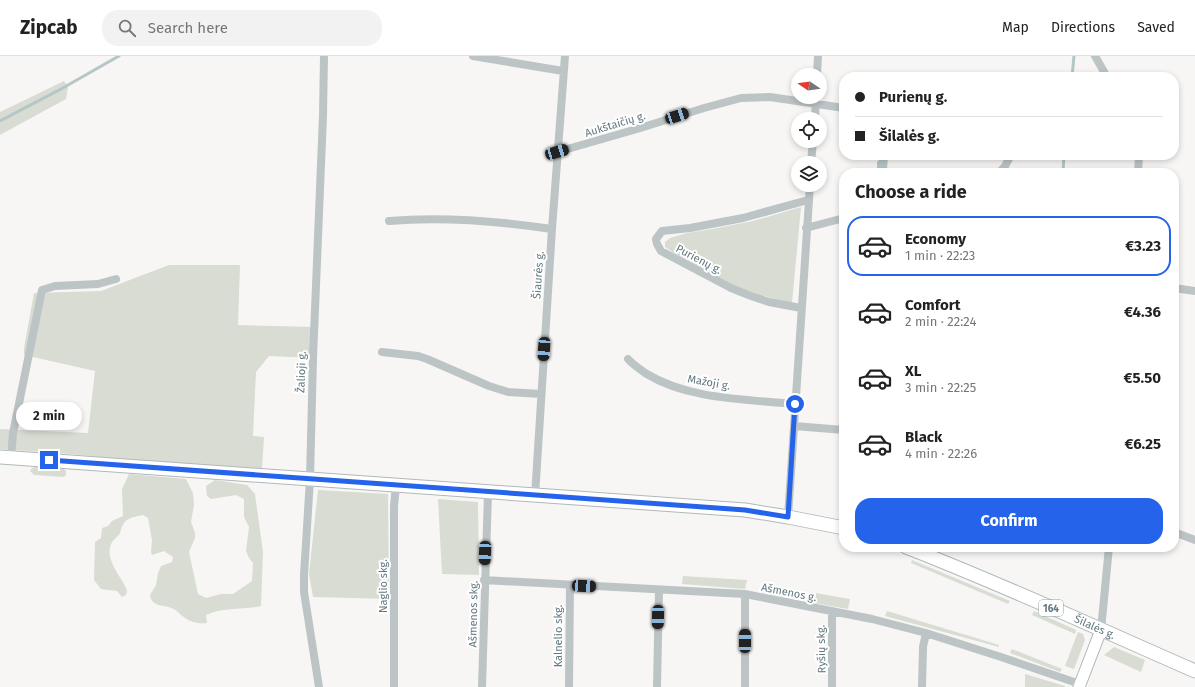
<!DOCTYPE html>
<html lang="en">
<head>
<meta charset="utf-8">
<style>
	:root { --surface:#fff; --page:#f2f2f2; --text:#222; --muted:#767676; --line:#e0e0e0; --accent:#2563eb }
	body { margin:0; font-family:"Fira Sans",sans-serif; background:var(--page); color:var(--text); height:100vh; display:flex; flex-direction:column; font-size:15px; white-space:nowrap }
	* { box-sizing:border-box; margin:0 }
	p { font-size:13px; color:var(--muted) }
	.icon { flex:none; width:22px; height:22px; fill:none; stroke:currentColor; stroke-width:2; stroke-linecap:round; stroke-linejoin:round }
	.map { position:relative; flex:1; overflow:hidden }
	.details { position:absolute; left:839px; top:112px; width:340px; height:384px; display:flex; flex-direction:column; background:var(--surface); border-radius:16px; box-shadow:0 2px 6px #0003 }
	.details>* { flex:none }
	.banner { position:absolute; left:839px; top:16px; width:340px; height:88px; border-radius:16px; box-shadow:0 2px 6px #0003; display:grid; align-content:center; height:88px; padding:0 16px; background:var(--surface) }
	.needle { width:26px; rotate:283deg }
	.fabs { position:absolute; left:791px; top:12px; display:grid; gap:8px }
	.fabs a { display:grid; place-items:center; width:36px; height:36px; border-radius:50%; background:var(--surface); box-shadow:0 2px 6px #0003; font-size:20px }
	.end { position:absolute; width:18px; height:18px; margin:-9px; border:5px solid #2563eb; background:#fff; box-shadow:0 0 0 2px #fff }
	.from { border-radius:50% }
	.bubble { position:absolute; height:28px; border-radius:14px; background:var(--surface); box-shadow:0 2px 6px #0003; font-size:13px; font-weight:700; line-height:28px; text-align:center }
	.car { position:absolute; width:12px; height:24px; margin:-12px -6px; border-radius:5px; box-shadow:0 0 3px 1px #0007; background:linear-gradient(#222 24%,#8ab4d8 0 40%,#222 0 76%,#8ab4d8 0 86%,#222 0) }
	.banner b { display:flex; align-items:center; gap:14px; height:38px; font-size:15px }
	.banner b+b { border-top:1px solid var(--line) }
	.banner i { width:10px; height:10px; background:var(--text) }
	ul { padding:0; list-style:none }
	li { display:flex; align-items:center; gap:12px; height:60px; margin:0 8px 6px; padding:0 8px; border:2px solid transparent; border-radius:16px }
	li div { flex:1 }
	li b { display:block; font-size:15px }
	li em { font-style:normal; font-weight:700 }
	li.active { border-color:var(--accent) }
	li>.icon { width:36px; height:36px; stroke-width:1.5 }
	h2 { padding:0 16px; font-size:18px; line-height:48px }
	.button { display:flex; gap:8px; margin-top:auto; padding:8px 16px }
	.button a { flex:1; height:46px; border-radius:16px; background:var(--accent); color:#fff; font-size:16px; font-weight:700; line-height:46px; text-align:center }
	header { display:flex; align-items:center; gap:24px; box-sizing:border-box; height:56px; padding:0 20px; background:var(--surface); border-bottom:1px solid var(--line) }
	header strong { font-size:19px }
	nav { display:flex; gap:22px; margin-inline-start:auto; font-size:14px }
	.search { width:280px; height:36px; background:var(--page); display:flex; align-items:center; gap:10px; box-sizing:border-box; padding:0 14px; border-radius:16px; color:var(--muted); font-size:15px }
	.map>svg:first-child { display:block }
	.green { fill:#d8dcd3 }
	.water { fill:#b5c6c7 }
	.lines { fill:none; stroke-linecap:round; stroke-linejoin:round }
	.stream { stroke:#b5c6c7; stroke-width:3 }
	.secondary-casing { stroke:#afb8bb; stroke-width:13 }
	.primary-casing { stroke:#b1b8ba; stroke-width:15 }
	.minor { stroke:#bdc4c6; stroke-width:8 }
	.secondary { stroke:#fff; stroke-width:11 }
	.primary { stroke:#fff; stroke-width:13 }
	.route { stroke:#2563eb; stroke-width:5 }
	.labels { text-anchor:middle; stroke-width:4; stroke-linejoin:round; paint-order:stroke }
	.shield { fill:#fff; stroke:#90a0a6; stroke-width:1 }
	.shield-label { font-size:10px; font-weight:bold; fill:#617880 }
	.street-label { font-size:11px; fill:#617880; stroke:#fff }
</style>
</head>
<body>
<header>
<strong>Zipcab</strong>
<div class="search"><svg class="icon" aria-label="search" viewBox="0 0 24 24"><circle cx="10" cy="10" r="6"/><path d="M15 15l6 6"/></svg>Search here</div>
<nav><a>Map</a><a>Directions</a><a>Saved</a></nav>
</header>
<div class="map">
<svg width="1195" height="631" viewBox="0 0 1195 631">
	<rect width="100%" height="100%" fill="#f7f6f4"/>
	<!-- green -->
	<path class="green" d="M64,25L68,31L66,43L0,79V56Z
		M801,151L792,247C747,238 703,218 665,191V186L670,182L687,177L712,173L753,165Z
		M169,209H240L238,269L314,271L313,302L269,300L256,316L253,380L264,381L262,414L187,410L71,398L0,393V373L88,377L95,315L24,299V292L34,237L101,235Z
		M34,411L64,413L66,415V419L63,421L34,419L30,415L31,413Z
		M129,418L186,423L193,437L194,449L191,466L195,477V482L189,496L198,538L206,542L221,538H233L252,525L253,507L249,502L246,495L249,471L244,461V443L236,439L211,443L207,440L206,430L215,424L247,429L255,438L263,496L261,550C243,554 223,551 206,559L207,567C196,568 190,566 181,559C179,557 177,555 174,553C164,548 152,552 150,539L156,529L158,517L161,510L172,506L173,501L164,495L152,499L151,496L152,484L148,462L143,459C137,460 127,462 124,467C121,471 121,476 119,479C117,481 114,483 112,486C103,503 121,520 127,534L126,539L122,541L117,535L101,533L94,524L95,486L101,482L102,472L108,470L112,465L123,460L122,433Z
		M318,434L388,438L389,543L313,541L309,518Z
		M438,443L478,446L479,519L442,518Z
		M912,504L1010,545L1008,548L911,507Z
		M683,520L747,524L745,533L682,528Z
		M760,531L794,539L793,543L760,536Z
		M810,536L850,543L848,553L808,546Z
		M887,555L999,589V591L885,560Z
		M1034,555L1076,574L1075,578L1032,559Z
		M1078,576L1083,578L1085,584L1074,613L1065,610Z
		M1114,591L1145,604L1141,616L1104,599Z
		M1012,593L1062,613L1060,616L1010,597Z
		M1025,618L1065,630V631H1025Z"/>
	<!-- water -->
	<path class="water" d="M884,99H887L888,101L887,113L877,112V106Z"/>
	<g class="lines">
		<!-- stream -->
		<path class="stream" d="M1072,21L1074,0
			M0,65L61,33L119,0
			M1063,117L1064,99"/>
		<!-- secondary casing -->
		<g class="secondary-casing">
			<path id="secondary" d="M1079,631L1101,574"/>
		</g>
		<!-- primary casing -->
		<g class="primary-casing">
			<g id="primary">
				<path d="M0,401L745,454L788,461L844,472"/>
				<path id="s1" d="M906,491C1004,529 1099,573 1195,615"/>
			</g>
		</g>
		<!-- minor -->
		<path class="minor" d="M473,0L563,15
			M1095,0L1107,21
			M817,19L818,0
			M815,63L816,41
			M557,96L637,73L704,52L741,42L770,41L844,52
			M811,107L813,85
			M999,117L1005,110L1011,99
			M1138,117L1139,99
			M389,165C444,160 498,165 552,173
			M806,172L844,162
			M1174,232L1195,235
			M801,252L769,246L751,240L731,232L661,195L657,188L656,183L662,175L690,172L743,162L808,144
			M382,296L418,300L427,303L489,330L508,336L541,338
			M628,303C633,309 639,312 645,317C689,344 745,343 795,348
			M794,370L844,374
			M11,402L13,377L42,234L55,230L98,228L116,223
			M535,440L552,173L565,0
			M788,461L810,129
			M1174,476L1195,484
			M484,524L745,538L872,563L926,577L1001,601L1080,628
			M832,556V631
			M1101,574L1109,491
			M319,631L304,536V519L310,423L313,302L323,60L324,0
			M394,631V450L396,430
			M482,631L488,437
			M569,631L570,529
			M657,631L659,534
			M745,631V538
			M922,631L923,591L926,577"/>
		<!-- secondary -->
		<use href="#secondary" class="secondary"/>
		<!-- primary -->
		<use href="#primary" class="primary"/>
	</g>
	<g class="lines">
		<!-- route -->
		<path class="route" d="M49,404L745,454L788,461L795,348"/>
	</g>
	<g class="labels">
		<!-- shield labels -->
		<rect class="shield" x="1039" y="544" width="24" height="16" rx="3"/>
		<g class="shield-label">
			<text x="1051" y="556">164</text>
		</g>
		<!-- street labels -->
		<g class="street-label">
			<text transform="translate(615 68) rotate(-17)" y="4">Aukštaičių g.</text>
			<text transform="translate(699 203) rotate(28)" y="4">Purienų g.</text>
			<text transform="translate(538 219) rotate(-86)" y="4">Šiaurės g.</text>
			<text transform="translate(301 316) rotate(-88)" y="4">Žalioji g.</text>
			<text transform="translate(709 326) rotate(10)" y="4">Mažoji g.</text>
			<text transform="translate(383 530) rotate(-90)" y="4">Naglio skg.</text>
			<text transform="translate(789 536) rotate(11)" y="4">Ašmenos g.</text>
			<text transform="translate(473 558) rotate(-89)" y="4">Ašmenos skg.</text>
			<text dy="4" stroke="none"><textPath href="#s1" startOffset="205">Šilalės g.</textPath></text>
			<text transform="translate(558 580) rotate(-90)" y="4">Kalnelio skg.</text>
			<text transform="translate(821 593) rotate(-91)" y="4">Ryšių skg.</text>
		</g>
	</g>
</svg>
<div class="fabs">
<a><svg class="needle" viewBox="-14 -14 28 28"><path d="M0-13l5 13h-10z" fill="#e53935"/><path d="M0 13l5-13h-10z" fill="#767676"/></svg></a>
<a><svg class="icon" aria-label="locate" viewBox="0 0 24 24"><circle cx="12" cy="12" r="6"/><path d="M12 2v4M12 18v4M2 12h4M18 12h4"/></svg></a>
<a><svg class="icon" aria-label="layers" viewBox="0 0 24 24"><path d="M12 4l9 5-9 5-9-5zM3 14l9 5 9-5"/></svg></a>
</div>
<i class="end from" style="left:795px;top:348px"></i>
<i class="end" style="left:49px;top:404px"></i>
<div class="bubble" style="left:16px;top:346px;width:66px">2 min</div>
<i class="car" style="left:677px;top:60px;rotate:72deg"></i>
<i class="car" style="left:557px;top:96px;rotate:74deg"></i>
<i class="car" style="left:544px;top:293px;rotate:184deg"></i>
<i class="car" style="left:485px;top:497px;rotate:182deg"></i>
<i class="car" style="left:584px;top:530px;rotate:93deg"></i>
<i class="car" style="left:658px;top:561px;rotate:181deg"></i>
<i class="car" style="left:745px;top:585px;rotate:0deg"></i>
<div class="banner">
<b><i class="from"></i>Purienų g.</b>
<b><i></i>Šilalės g.</b>
</div>
<section class="details">
<h2>Choose a ride</h2>
<ul>
<li class="active"><svg class="icon" aria-label="car" viewBox="0 0 24 24"><path d="M5 17H2v-5l4-1 3-4h7l3 4 3 1v5h-3M9 17h6M6 11h13"/><circle cx="7" cy="17" r="2"/><circle cx="17" cy="17" r="2"/></svg><div><b>Economy</b><p>1 min · 22:23</p></div><em>€3.23</em></li>
<li><svg class="icon" aria-label="car" viewBox="0 0 24 24"><path d="M5 17H2v-5l4-1 3-4h7l3 4 3 1v5h-3M9 17h6M6 11h13"/><circle cx="7" cy="17" r="2"/><circle cx="17" cy="17" r="2"/></svg><div><b>Comfort</b><p>2 min · 22:24</p></div><em>€4.36</em></li>
<li><svg class="icon" aria-label="car" viewBox="0 0 24 24"><path d="M5 17H2v-5l4-1 3-4h7l3 4 3 1v5h-3M9 17h6M6 11h13"/><circle cx="7" cy="17" r="2"/><circle cx="17" cy="17" r="2"/></svg><div><b>XL</b><p>3 min · 22:25</p></div><em>€5.50</em></li>
<li><svg class="icon" aria-label="car" viewBox="0 0 24 24"><path d="M5 17H2v-5l4-1 3-4h7l3 4 3 1v5h-3M9 17h6M6 11h13"/><circle cx="7" cy="17" r="2"/><circle cx="17" cy="17" r="2"/></svg><div><b>Black</b><p>4 min · 22:26</p></div><em>€6.25</em></li>
</ul>
<div class="button"><a>Confirm</a></div>
</section>
</div>
</body>
</html>
